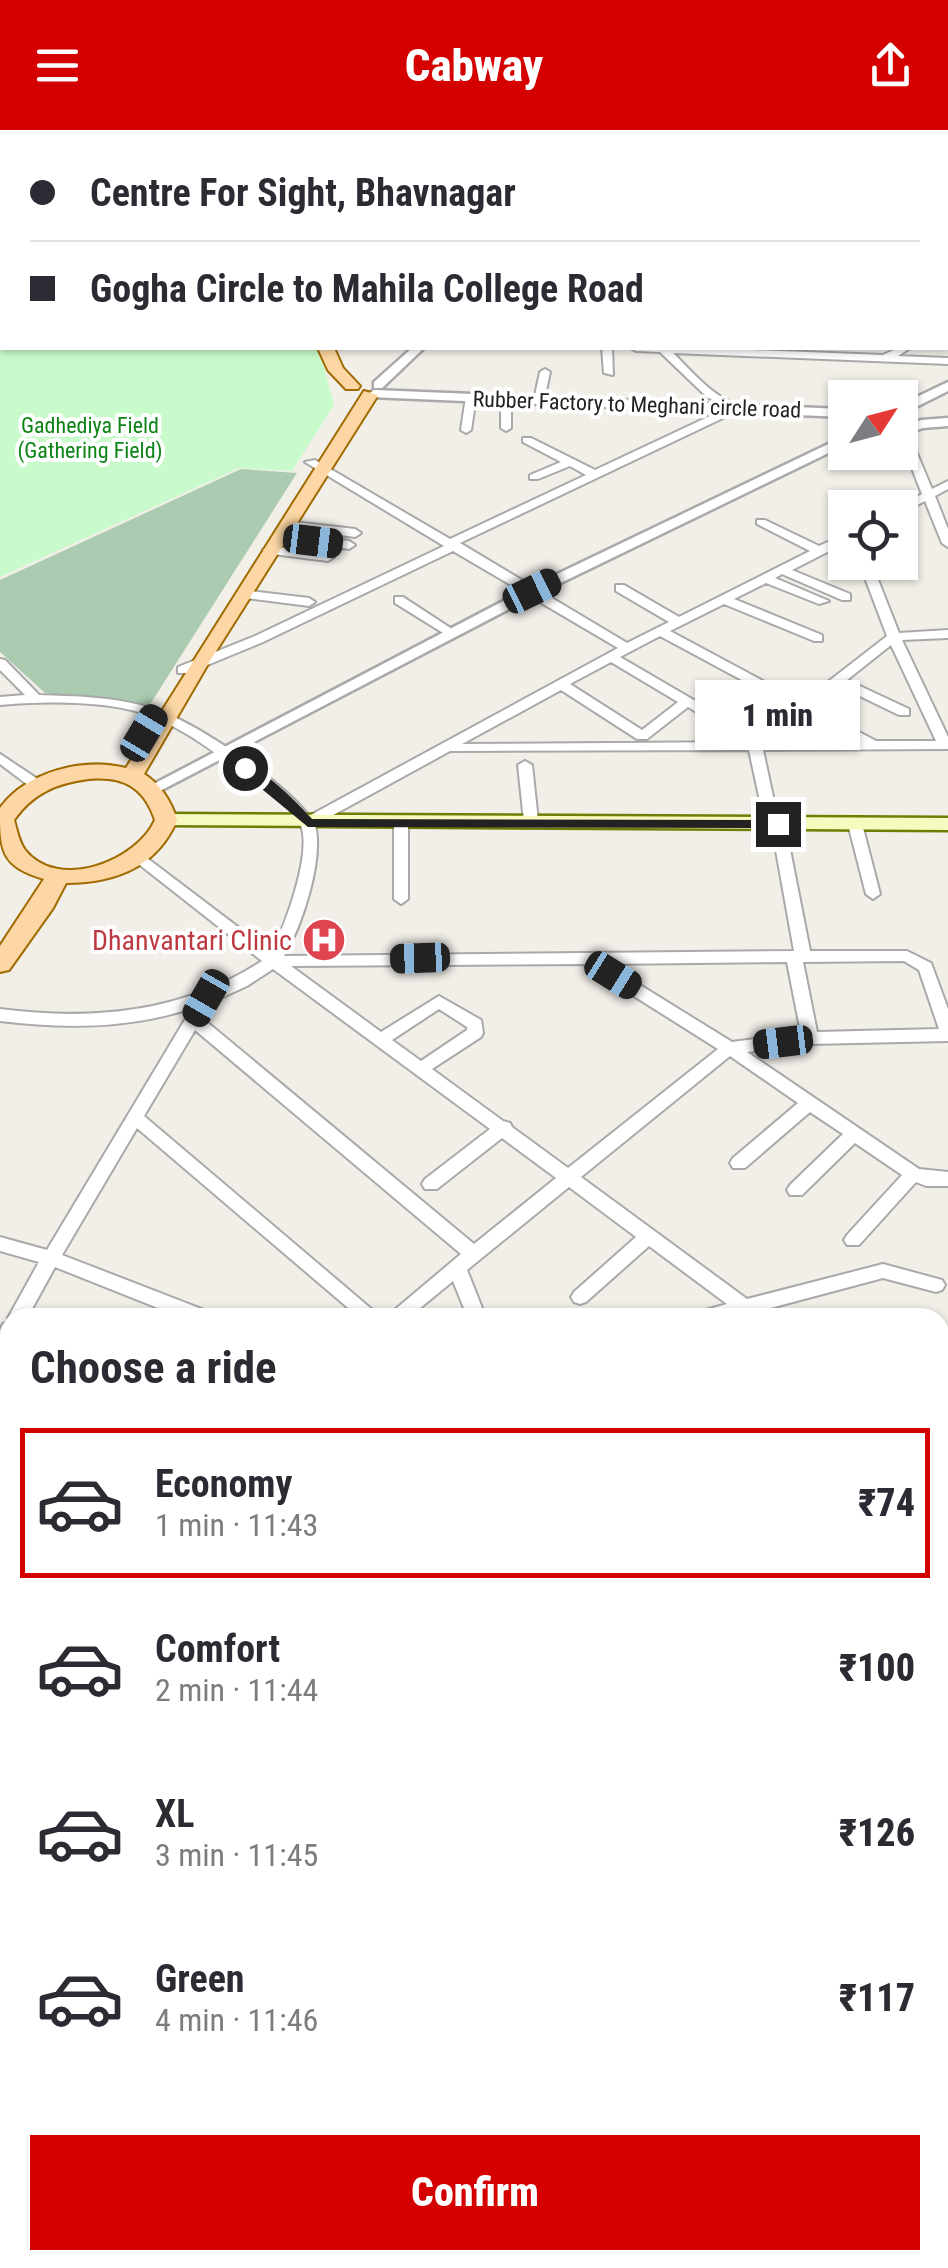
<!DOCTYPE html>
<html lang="en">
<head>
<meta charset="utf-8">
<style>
	:root { --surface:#fff; --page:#f7f7f7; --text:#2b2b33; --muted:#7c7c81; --line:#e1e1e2; --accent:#d40000 }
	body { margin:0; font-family:"Roboto Condensed",sans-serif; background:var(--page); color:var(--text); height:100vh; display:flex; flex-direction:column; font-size:38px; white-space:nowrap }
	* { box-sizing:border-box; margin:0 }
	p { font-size:32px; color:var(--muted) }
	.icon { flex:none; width:55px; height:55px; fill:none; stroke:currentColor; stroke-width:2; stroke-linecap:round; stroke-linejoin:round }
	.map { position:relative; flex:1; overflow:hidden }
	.details { position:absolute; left:0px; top:1178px; width:950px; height:962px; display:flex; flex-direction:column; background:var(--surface); border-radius:30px 30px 0 0; box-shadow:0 2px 8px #0004 }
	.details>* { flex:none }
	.hud { position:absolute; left:0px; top:0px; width:950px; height:220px; box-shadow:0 2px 8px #0004; display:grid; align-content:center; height:220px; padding:0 30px; background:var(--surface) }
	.needle { width:65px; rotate:54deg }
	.buttons { position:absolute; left:828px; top:250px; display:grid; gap:20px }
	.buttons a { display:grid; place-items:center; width:90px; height:90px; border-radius:0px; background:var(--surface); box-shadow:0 2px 8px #0004; font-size:50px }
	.end { position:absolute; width:45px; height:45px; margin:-22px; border:12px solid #222; background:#fff; box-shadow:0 0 0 5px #fff }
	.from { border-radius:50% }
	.bubble { position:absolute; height:70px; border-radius:0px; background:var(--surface); box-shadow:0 2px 8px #0004; font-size:32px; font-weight:800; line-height:70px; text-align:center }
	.car { position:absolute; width:30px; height:60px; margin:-30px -15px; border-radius:12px; box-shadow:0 0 8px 2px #0007; background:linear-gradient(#222 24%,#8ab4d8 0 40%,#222 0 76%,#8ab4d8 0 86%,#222 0) }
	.hud b { display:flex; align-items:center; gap:35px; height:95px; font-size:38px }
	.hud b+b { border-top:2px solid var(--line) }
	.hud i { width:25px; height:25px; background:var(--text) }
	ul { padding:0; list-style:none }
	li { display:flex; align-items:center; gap:30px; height:150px; margin:0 20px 15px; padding:0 10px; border:5px solid transparent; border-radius:0px }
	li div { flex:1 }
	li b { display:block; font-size:38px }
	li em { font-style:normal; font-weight:800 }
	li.on { border-color:var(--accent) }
	li>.icon { width:90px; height:90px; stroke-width:1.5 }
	h2 { padding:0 30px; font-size:45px; line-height:120px }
	.primary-button { display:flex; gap:20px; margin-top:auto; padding:20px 30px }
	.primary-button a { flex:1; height:115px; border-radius:0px; background:var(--accent); color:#fff; font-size:40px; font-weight:800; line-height:115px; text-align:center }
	header { display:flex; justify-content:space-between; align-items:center; height:130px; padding:0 30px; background:var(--accent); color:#fff; font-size:45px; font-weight:800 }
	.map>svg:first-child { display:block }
	.cemetery { fill:#aacbaf }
	.park { fill:#c8facc }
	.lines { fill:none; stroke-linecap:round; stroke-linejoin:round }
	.minor-casing { stroke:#a9a9a9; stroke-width:4 }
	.tertiary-casing { stroke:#a9a9a9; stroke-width:5 }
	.secondary-casing { stroke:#707d05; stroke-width:5 }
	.primary-casing { stroke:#a06b00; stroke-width:4 }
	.minor { fill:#fff; fill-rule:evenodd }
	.tertiary { fill:#fff; fill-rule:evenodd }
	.secondary { fill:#f7fabf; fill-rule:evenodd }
	.primary { fill:#fcd6a4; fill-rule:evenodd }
	.route { fill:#222 }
	.labels { text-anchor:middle; stroke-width:8; stroke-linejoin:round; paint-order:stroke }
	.far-street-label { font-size:22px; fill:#222; stroke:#fff }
	.far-park-label { font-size:22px; fill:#0c8416; stroke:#fff }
	.health-label { font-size:28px; fill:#be3a42; stroke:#fff; text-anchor:end }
</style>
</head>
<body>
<header><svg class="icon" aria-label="menu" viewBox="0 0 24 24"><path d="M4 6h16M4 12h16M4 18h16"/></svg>Cabway<svg class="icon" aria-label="share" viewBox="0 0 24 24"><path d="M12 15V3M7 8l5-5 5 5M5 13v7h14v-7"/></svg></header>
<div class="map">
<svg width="948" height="2138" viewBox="0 0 948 2138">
	<rect width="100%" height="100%" fill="#f2efe9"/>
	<!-- cemetery -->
	<path class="cemetery" d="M241,339L297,343L149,576L45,563L0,522V450Z"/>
	<!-- park -->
	<path class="park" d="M0,139L2,218H319L334,275L292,341L239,338L0,447Z"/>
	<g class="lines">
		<!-- minor casing -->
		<g class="minor-casing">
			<path id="minor" d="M47,0H57L58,2H49Z
				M344,0H355L357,2H347Z
				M437,0H448L450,2H440Z
				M466,0H477L479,2H469Z
				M913,0H922L923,2H915Z
				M0,33L2,34V38L0,39Z
				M0,64L2,65V72L0,71Z
				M0,126H2V132H0Z
				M602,218H612L613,245L604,243Z
				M631,218H700L883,225L898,218H910L898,226L948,228V234L673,223C692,241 715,271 742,275V279L460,413L627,513L669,492L616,461V455H624L679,487L810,421L757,394V390H765L819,416L845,404V413L792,440L850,464V470H842L782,444L775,448L829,471L819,474L766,453L734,469L822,505V511H814L724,474L670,501L802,572L887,506L859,432H871L899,503L948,500V508L902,510L948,607V619L763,620L778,690L785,694L810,821H907L931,833L948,879V911L810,914L747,922L919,1039L948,1042V1056H926L916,1052L859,1115H847L844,1110L847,1105L902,1045L855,1013L802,1065H790L787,1060L790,1055L843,1004L810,982L745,1038H733L730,1033L733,1028L798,973L730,926L581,1047L747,1169L883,1134L942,1150L945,1155L942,1160L936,1162L883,1148L763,1180L769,1188L742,1185L693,1188L695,1183L727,1174L649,1116L586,1172L580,1174L574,1172L571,1167L574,1162L636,1107L569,1057L467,1140L486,1188H468L453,1151L408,1188H385L461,1124L195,900L144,986L382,1188H360L137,998L62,1125L212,1183L214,1188H183L55,1137L27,1188H10V1216L7,1223L0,1225V1200L3,1194L9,1191L8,1188L39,1132L0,1121V1107L47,1120L192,878C130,899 64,899 0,891V879C93,891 182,883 262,831L131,728L138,723L143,725L271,822C285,797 312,723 301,696C294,677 267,661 251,649C221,627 188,601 153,587C112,570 44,571 0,575V567L25,565L0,540V529L5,530L39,565C75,566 113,567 148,577C191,588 282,651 309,686L618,518L453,421L263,512L188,543H178V537L255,506L444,416L305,332L315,330L450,409L586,345L570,336L538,349H530V345L561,332L523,312V308H531L595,340L727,278L707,267L660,222L636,221ZM660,506L794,578L757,607L620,527ZM891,515L936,611H876L812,577L839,556L899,585H909V579L847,550ZM611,532L678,572L642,600L570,554ZM561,560L637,609H647L688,577L747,612L462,614ZM804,583L856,611L767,612ZM749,620L765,694L772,698L794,821L284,826C302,796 324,729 315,695L450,621ZM904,831L919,840L939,899L817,902L803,832ZM787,832L801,903L732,912L606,834ZM583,834L718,919L568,1038L512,997L510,993L503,991L432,939L481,907L483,903L481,890L439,866L381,902L291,836ZM273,839L490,999L425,1049L422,1054L425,1059H437L502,1008L556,1048L474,1114L202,888L212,872L247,856ZM439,879L467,897V900L421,931L392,910Z
				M545,239L550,242L544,270L539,273L534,270L540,242Z
				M471,264L476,267L471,300L466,303L461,300L466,267Z
				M506,266L511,269V298L506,301L501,298V269Z
				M900,299L908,302L932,359L948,351V359L935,366L948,399V417L942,413L925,371L900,384L898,378L922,364L900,308Z
				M285,391L355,399L361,403L355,407L281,397V393Z
				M278,402L349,411L355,415L349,419L274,408V404Z
				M269,416L328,423L334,427L328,431L265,423L263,420Z
				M242,460L309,468L315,472L309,476L238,467L236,464Z
				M395,467H403L458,503L448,506L395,473Z
				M0,624L42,652V658H32L0,634Z
				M525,631L532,635L538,691L531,696L524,691L518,635Z
				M401,688L408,693V769L401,774L394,769V693Z
				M855,689L862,694L880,764L873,769L866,764L848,694Z
				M948,1236V1252L940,1254V1238Z
				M10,1275V1291L0,1294V1278Z
				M940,1311L948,1315V1335L940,1331Z
				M948,1445V1470L940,1474V1449Z
				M10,1484V1504L0,1507V1487Z
				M948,1551V1580L940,1584V1555Z
				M0,1562L10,1567V1592L0,1587Z
				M940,1665L948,1668V1694L940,1691Z
				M948,1737V1761L940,1763V1739Z
				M0,1752L10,1757V1786L0,1781Z
				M948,1952V1978L940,1980V1954Z
				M10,2047V2073L0,2074V2048Z
				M378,2130H408L411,2138H381Z"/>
		</g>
		<!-- tertiary casing -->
		<g class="tertiary-casing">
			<path id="tertiary" d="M412,218H424L382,258H374V252Z
				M948,252V261L908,281H900V275Z
				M374,260L845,279V287L370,267L368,264Z
				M948,288V296L923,298L900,306V298L921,290Z
				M845,306V315L538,464L158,662L152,664L144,659L528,458Z"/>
		</g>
		<!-- secondary casing -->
		<g class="secondary-casing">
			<path id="secondary" d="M166,684L948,688V700L159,695L156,690Z"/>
		</g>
		<!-- primary casing -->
		<g class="primary-casing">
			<path id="primary" d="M318,218H334L343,238L360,256L358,259H346L328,240Z
				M364,261L378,265L208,534L144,644C161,655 171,671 177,690C157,737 115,753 66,753L53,778L9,840L0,842V816L44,749C0,736 0,720 0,678C26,642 83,627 126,638ZM89,649C123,646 144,657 155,690C137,731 58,762 25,720C19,712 17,700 14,690C33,663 57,653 89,649Z"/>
		</g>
		<!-- minor -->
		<use href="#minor" class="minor"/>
		<!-- tertiary -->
		<use href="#tertiary" class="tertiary"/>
		<!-- secondary -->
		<use href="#secondary" class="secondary"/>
		<!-- primary -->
		<use href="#primary" class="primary"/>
	</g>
	<!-- route -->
	<path class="route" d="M240,635C262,635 297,673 312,689L778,690L785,694L778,698L308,697L240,641Z"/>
	<!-- icons -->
	<defs>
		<g id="hospital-disc" transform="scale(2.25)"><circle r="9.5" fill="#e0444e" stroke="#fff"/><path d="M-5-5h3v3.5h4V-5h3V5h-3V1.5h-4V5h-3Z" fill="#fff"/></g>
	</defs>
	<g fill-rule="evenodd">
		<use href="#hospital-disc" x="324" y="810"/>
	</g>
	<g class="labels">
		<!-- far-street labels -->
		<g class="far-street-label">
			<text transform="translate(637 274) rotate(2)" y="8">Rubber Factory to Meghani circle road</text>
		</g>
		<!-- far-park labels -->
		<g class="far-park-label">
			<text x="90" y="303">Gadhediya Field<tspan x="90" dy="25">(Gathering Field)</tspan></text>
		</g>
		<!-- health labels -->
		<g class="health-label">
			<text x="292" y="820">Dhanvantari Clinic</text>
		</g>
	</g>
</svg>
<div class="buttons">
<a><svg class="needle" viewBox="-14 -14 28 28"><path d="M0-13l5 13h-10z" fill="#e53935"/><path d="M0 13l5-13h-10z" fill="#7c7c81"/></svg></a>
<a><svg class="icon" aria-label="locate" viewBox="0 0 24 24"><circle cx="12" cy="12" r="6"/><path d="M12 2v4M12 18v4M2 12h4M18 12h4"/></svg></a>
</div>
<i class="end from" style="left:245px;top:638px"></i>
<i class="end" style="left:778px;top:694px"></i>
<div class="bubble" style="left:695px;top:550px;width:165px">1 min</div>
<i class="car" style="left:313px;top:411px;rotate:97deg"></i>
<i class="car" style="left:532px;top:461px;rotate:64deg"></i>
<i class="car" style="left:144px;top:603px;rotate:31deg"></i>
<i class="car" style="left:420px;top:828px;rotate:268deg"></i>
<i class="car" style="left:613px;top:845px;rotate:122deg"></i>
<i class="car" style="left:206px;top:868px;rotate:210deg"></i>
<i class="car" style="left:783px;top:912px;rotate:263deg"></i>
<div class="hud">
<b><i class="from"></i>Centre For Sight, Bhavnagar</b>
<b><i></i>Gogha Circle to Mahila College Road</b>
</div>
<section class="details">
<h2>Choose a ride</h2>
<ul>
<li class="on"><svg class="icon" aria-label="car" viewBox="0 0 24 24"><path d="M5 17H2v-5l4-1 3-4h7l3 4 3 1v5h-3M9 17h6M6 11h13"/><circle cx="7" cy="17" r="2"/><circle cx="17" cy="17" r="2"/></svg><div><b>Economy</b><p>1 min · 11:43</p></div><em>₹74</em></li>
<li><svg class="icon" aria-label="car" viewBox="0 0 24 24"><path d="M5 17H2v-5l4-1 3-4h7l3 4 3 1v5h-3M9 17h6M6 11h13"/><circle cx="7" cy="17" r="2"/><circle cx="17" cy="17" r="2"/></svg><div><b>Comfort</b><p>2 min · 11:44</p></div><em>₹100</em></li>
<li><svg class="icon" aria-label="car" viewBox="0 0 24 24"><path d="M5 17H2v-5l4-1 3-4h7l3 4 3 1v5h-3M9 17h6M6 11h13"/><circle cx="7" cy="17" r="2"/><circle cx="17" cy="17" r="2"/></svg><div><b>XL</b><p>3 min · 11:45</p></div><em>₹126</em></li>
<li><svg class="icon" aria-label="car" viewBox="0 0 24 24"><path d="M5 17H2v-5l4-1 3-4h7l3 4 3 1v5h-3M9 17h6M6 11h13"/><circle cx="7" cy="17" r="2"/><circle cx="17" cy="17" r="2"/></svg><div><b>Green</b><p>4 min · 11:46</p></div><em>₹117</em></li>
</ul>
<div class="primary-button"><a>Confirm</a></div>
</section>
</div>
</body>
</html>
